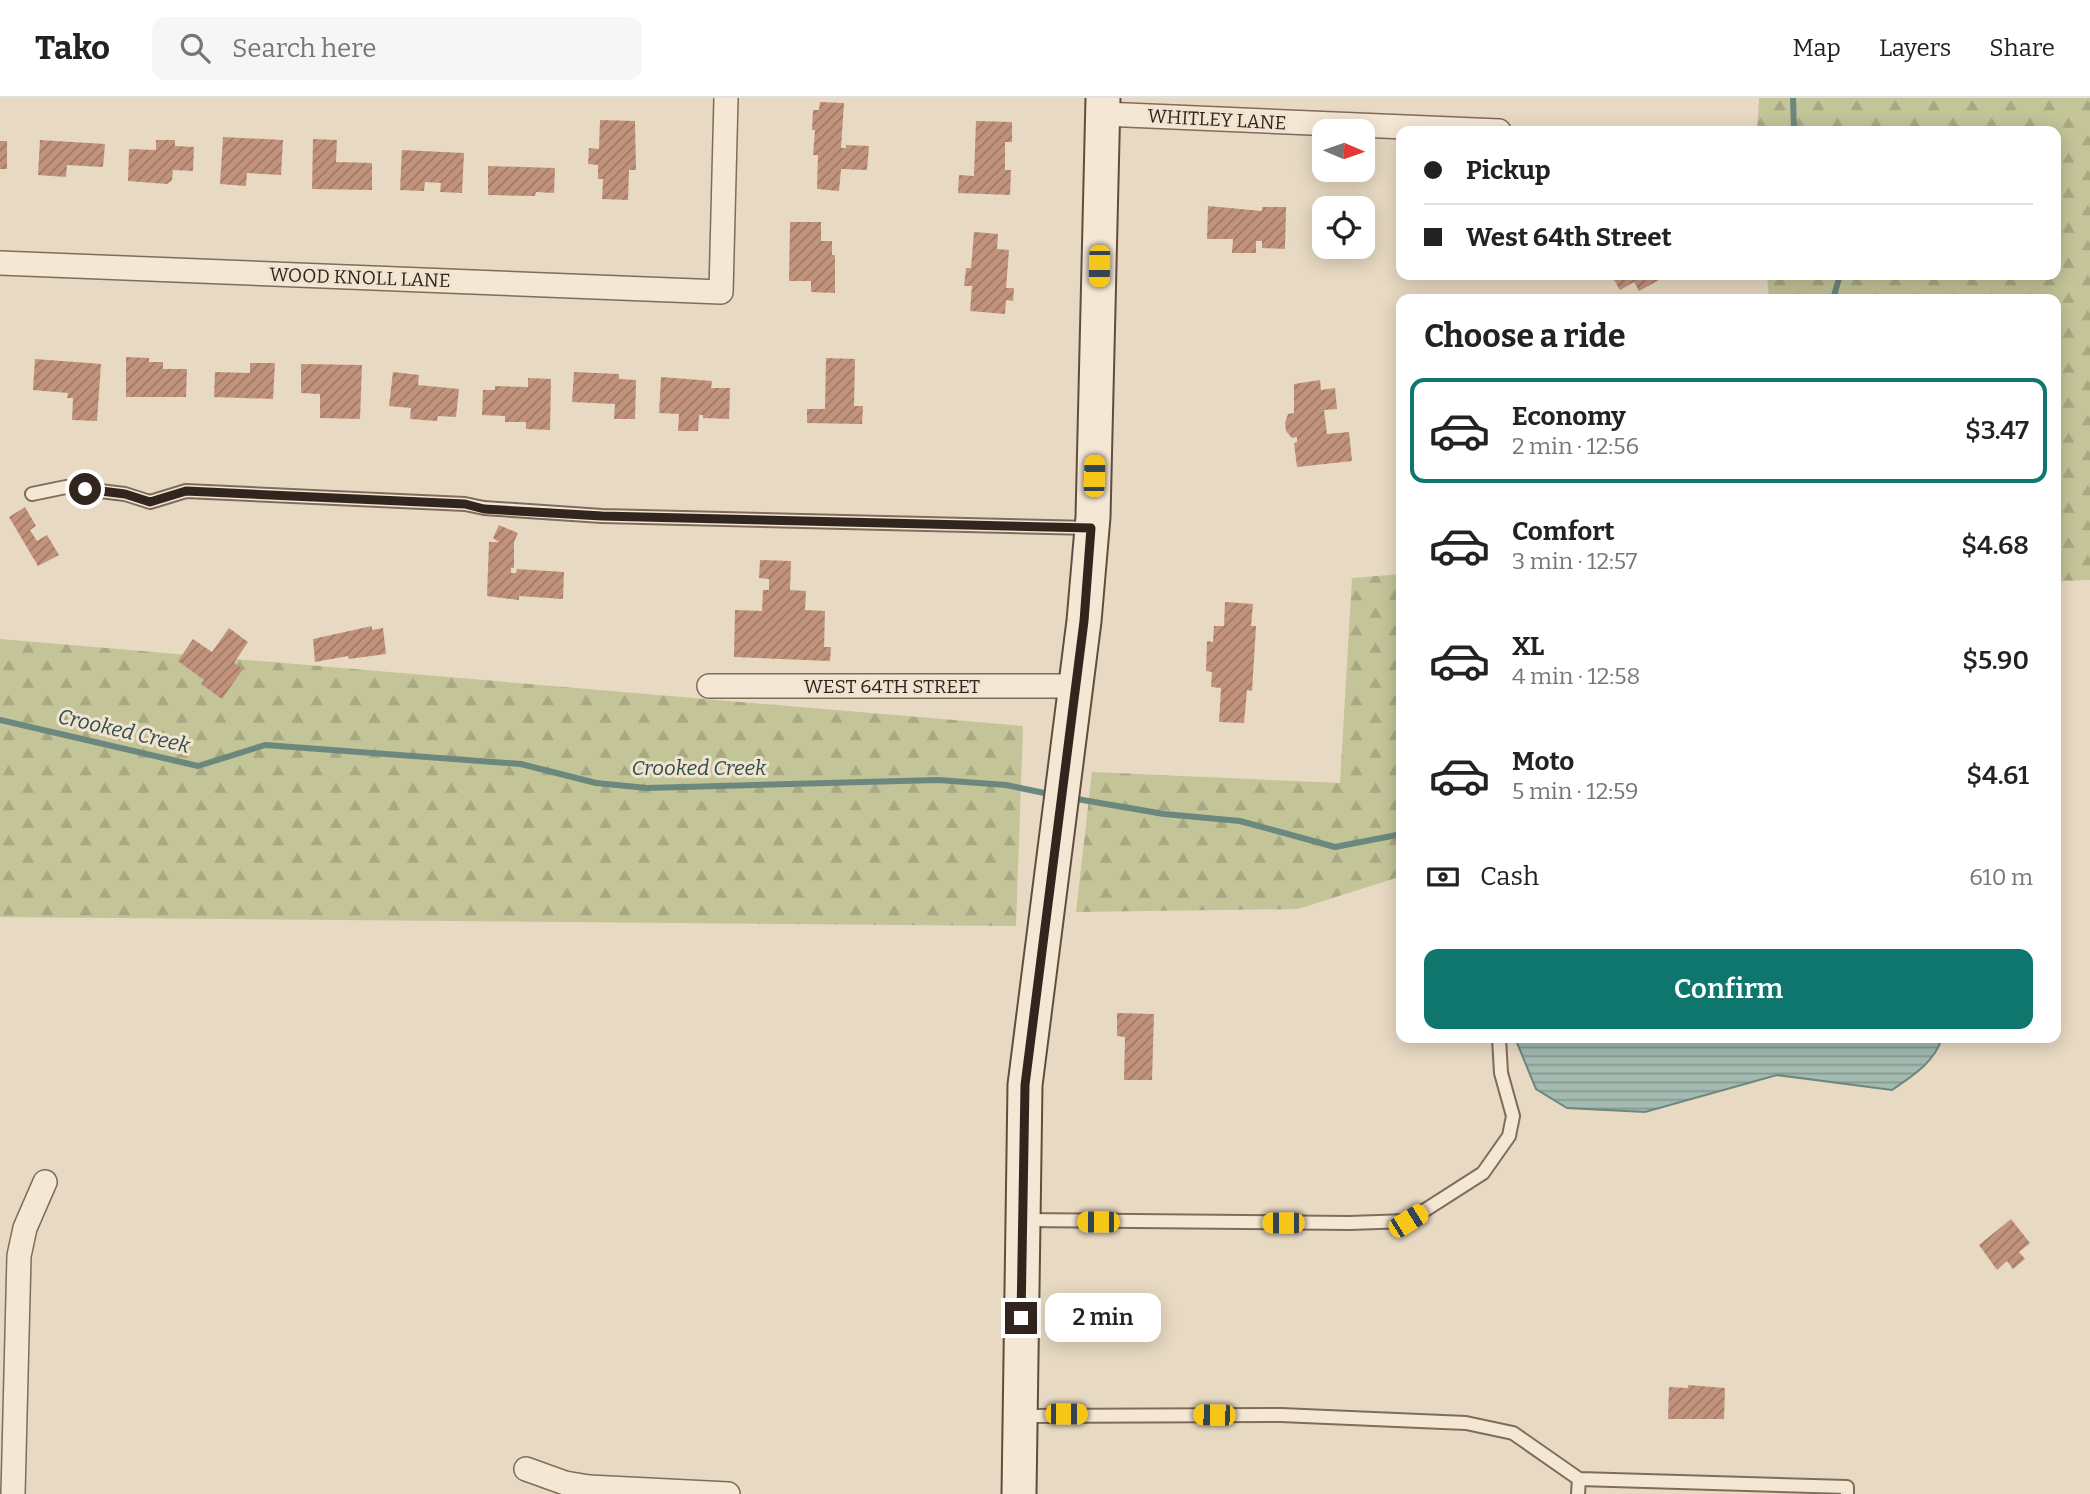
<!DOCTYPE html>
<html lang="en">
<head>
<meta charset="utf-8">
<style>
	:root { --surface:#fff; --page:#f6f6f6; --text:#222; --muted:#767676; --line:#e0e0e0; --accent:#0f766e }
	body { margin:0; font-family:Bitter,serif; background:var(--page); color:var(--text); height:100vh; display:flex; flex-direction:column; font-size:26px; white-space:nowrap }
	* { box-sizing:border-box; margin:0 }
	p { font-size:23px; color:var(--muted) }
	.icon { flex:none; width:38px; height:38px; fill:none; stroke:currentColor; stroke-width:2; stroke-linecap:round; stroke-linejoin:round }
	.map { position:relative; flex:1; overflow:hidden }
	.details { position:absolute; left:1396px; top:196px; width:665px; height:749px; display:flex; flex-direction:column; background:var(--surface); border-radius:14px; box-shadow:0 4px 18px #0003 }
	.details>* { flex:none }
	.hud { position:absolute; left:1396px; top:28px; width:665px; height:154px; border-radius:14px; box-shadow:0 4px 18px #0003; display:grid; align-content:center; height:154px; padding:0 28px; background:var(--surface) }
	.needle { width:46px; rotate:92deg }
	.fabs { position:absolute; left:1312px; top:21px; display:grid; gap:14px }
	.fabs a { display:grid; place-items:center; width:63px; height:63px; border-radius:14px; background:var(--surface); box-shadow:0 4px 18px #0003; font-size:35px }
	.end { position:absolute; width:32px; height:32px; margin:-16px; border:9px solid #31251e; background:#fff; box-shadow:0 0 0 4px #fff }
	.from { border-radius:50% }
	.bubble { position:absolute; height:49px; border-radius:14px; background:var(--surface); box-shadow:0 4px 18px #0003; font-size:23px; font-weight:600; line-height:49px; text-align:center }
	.car { position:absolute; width:21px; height:42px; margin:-21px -10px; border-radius:9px; box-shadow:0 0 5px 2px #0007; background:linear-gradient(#f5c518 24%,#345 0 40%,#f5c518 0 76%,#345 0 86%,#f5c518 0) }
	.hud b { display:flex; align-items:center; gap:24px; height:66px; font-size:26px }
	.hud b+b { border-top:2px solid var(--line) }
	.hud i { width:18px; height:18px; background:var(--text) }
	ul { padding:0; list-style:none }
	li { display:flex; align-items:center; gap:21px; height:105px; margin:0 14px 10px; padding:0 14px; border:4px solid transparent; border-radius:14px }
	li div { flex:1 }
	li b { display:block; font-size:26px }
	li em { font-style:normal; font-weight:600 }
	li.current { border-color:var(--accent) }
	li>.icon { width:63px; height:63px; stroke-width:1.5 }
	h2 { padding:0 28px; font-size:32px; line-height:84px }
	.pay { display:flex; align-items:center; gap:18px; height:77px; padding:0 28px; font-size:26px }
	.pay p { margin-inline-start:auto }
	.button { display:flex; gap:14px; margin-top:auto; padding:14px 28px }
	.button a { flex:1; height:80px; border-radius:14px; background:var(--accent); color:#fff; font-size:28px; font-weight:600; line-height:80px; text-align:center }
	header { display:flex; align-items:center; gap:42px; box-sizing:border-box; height:98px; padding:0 35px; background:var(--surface); border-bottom:2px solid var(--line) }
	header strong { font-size:33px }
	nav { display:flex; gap:38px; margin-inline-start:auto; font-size:24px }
	.search { width:490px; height:63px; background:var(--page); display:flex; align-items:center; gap:18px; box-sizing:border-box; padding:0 24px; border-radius:14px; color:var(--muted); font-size:26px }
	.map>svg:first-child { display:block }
	.forest { fill:url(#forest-firs) }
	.water { fill:url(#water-rules); stroke:#6c887e; stroke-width:2 }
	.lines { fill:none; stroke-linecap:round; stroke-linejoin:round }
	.stream { stroke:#6c887e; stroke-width:6 }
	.building { fill:url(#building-hatch) }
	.lane-casing { stroke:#806b5c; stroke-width:16 }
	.street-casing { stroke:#806b5c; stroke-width:26 }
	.secondary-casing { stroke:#614d3f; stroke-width:37 }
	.lane { stroke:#f4e7d4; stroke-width:12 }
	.street { stroke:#f4e7d4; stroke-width:23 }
	.secondary { stroke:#f4e7d4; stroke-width:33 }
	.route { stroke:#31251e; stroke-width:9 }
	.labels { text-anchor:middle; stroke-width:6; stroke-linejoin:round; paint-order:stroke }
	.street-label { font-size:19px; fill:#31251e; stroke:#f0e4d1 }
	.water-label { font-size:21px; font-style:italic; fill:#2f4f4a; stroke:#f0e4d1 }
</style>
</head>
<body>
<header>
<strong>Tako</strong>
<div class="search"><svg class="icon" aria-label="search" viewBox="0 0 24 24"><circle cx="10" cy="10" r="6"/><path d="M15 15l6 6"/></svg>Search here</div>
<nav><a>Map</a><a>Layers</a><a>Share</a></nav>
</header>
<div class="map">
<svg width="2090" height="1396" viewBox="0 0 2090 1396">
	<defs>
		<pattern id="forest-firs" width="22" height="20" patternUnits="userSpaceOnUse" patternTransform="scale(1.75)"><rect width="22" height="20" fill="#c3c498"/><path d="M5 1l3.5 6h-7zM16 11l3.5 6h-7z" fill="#a8a883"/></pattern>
		<pattern id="water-rules" width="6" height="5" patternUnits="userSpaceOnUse" patternTransform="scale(1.75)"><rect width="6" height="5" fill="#a4bbb2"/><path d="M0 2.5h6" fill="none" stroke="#869890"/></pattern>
		<pattern id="building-hatch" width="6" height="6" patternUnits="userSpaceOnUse" patternTransform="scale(1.75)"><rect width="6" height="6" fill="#c2937c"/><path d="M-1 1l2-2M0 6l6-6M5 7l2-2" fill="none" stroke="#9e7865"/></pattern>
	</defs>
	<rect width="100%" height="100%" fill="#e8d9c2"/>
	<!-- forest -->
	<path class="forest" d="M1759,0H2090V482L2056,483V201H1769L1767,177H2056V33H1757Z
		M1402,476V778L1298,811L1076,814L1092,674L1340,685L1352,480Z
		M0,541L1023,628L1016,828L0,819Z"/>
	<!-- water -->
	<path class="water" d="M1515,940H1942C1934,965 1912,978 1892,992L1777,977L1645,1014L1567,1010L1536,991Z"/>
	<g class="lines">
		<!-- stream -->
		<path class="stream" d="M1793,0L1794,33
			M1833,201L1840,177
			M0,622L198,668L265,647L521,666L596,685L647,690L938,682L1006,687L1054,697
			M1071,700L1164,716L1240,723L1335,749L1402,736"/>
	</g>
	<!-- building -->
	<path class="building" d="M820,4L844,5L841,50H846V47L869,48L867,72L841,71L839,93L817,91L818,57H813L815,32H812L813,12H819Z
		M600,22L635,23L636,72H629L628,102L602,101L603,81H598V67L588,66L589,50L599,51Z
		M976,23L1012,24V44H1005V72H1011L1010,97L958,95L959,77L974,78Z
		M223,39L283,42L281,77L247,75L246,88L220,86Z
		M313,41L337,42L336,64L372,65V92L312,91Z
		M40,42L105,46L103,69L67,67L66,79L38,77Z
		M156,42H175V48L194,49L193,73L173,72L172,82L167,86L128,83L129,51L156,52Z
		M0,43H7V71H0Z
		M402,52L464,55L462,95L440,94L441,85L425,84L424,93L400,92Z
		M488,68L555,70L554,95L536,94L535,98L488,97Z
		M1208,108L1262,113V109H1286L1285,151L1262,150V143H1256V155H1232L1233,141H1207Z
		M790,124H821V143H832V157H835V195L811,194V183H789Z
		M974,134L998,136L997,151L1009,152L1006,190H1014L1013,203L1006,202L1005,216L970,213L972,188H964L966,170H971Z
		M1611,177H1656L1659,182L1639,193L1634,184L1620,192Z
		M126,259L149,260V264H163V271H187L186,299H126Z
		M826,260L855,261L854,308H863L862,326L807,325V311H825Z
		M35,261L101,266L97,323L72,322L73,300H67L68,295L33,292Z
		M250,265H275L273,301L214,299L215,274L250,275Z
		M301,266L362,267L360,321L320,320V296L301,295Z
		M393,274L419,277L418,287L459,291L456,319L438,318L437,323L410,321L411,310L389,308Z
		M574,274L619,276V281L636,282L635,321H614L615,306L572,304Z
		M661,279L712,283L711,290H730L729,321L703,320V317H699L698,333H678L679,316L659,315Z
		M528,280L551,281L550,332L526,331V324H505V318L482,317L483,292H495V288L528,289Z
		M1320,282L1321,292L1335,290L1337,311L1324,312L1327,336L1349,334L1352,363L1297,369L1294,345L1297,344V339L1292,340L1286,333L1285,325L1288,316L1294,315V286Z
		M25,409L36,428L30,432L37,443L47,437L59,457L38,468L9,419Z
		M499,427L518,435L514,444V470H511V475H516L517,471L564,474L563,501L519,498V502L487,498L489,444H499L493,440Z
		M760,462L791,463L790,492L806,493L805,512L825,513L824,549H831L830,563L734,559L735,512L762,513L763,492H769V481L759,480Z
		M1225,504L1253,506L1251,528H1256L1252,593L1247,592L1244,625L1219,624L1221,590L1211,589L1212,574L1206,573L1207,543L1213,544L1214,528H1224Z
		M372,528V532L383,530L386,556L349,561L348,558L315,564L313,541Z
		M229,530L248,544L234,565L243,571L222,601L201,586L204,582L178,563L193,541L212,554Z
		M1117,915L1154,916L1152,982H1124L1125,939L1117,938Z
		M2011,1121L2030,1145L2019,1154L2025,1161L2013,1171L2007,1163L1997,1172L1979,1147Z
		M1688,1287L1725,1290L1724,1321H1668L1669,1289L1688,1290Z"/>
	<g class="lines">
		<!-- lane casing -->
		<g class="lane-casing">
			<path id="lane" d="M32,396L66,389L125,396L150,404L186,393L465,406L484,410L602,418L1091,430
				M1023,1122L1349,1125L1408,1123L1483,1075L1509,1038L1513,1018L1501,975L1499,940
				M1020,1318L1281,1317L1466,1325L1513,1335L1579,1381L1578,1396
				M1579,1381L1847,1389V1396"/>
		</g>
		<!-- street casing -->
		<g class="street-casing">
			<path id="street" d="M1103,16L1499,33
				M0,165L721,194L726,0
				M709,588H1075
				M526,1371L565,1385L589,1389L728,1396
				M13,1396L19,1158L25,1130L45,1084"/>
		</g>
		<!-- secondary casing -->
		<g class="secondary-casing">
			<path id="secondary" d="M1019,1396L1025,987L1084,523L1093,419L1103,0"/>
		</g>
		<!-- lane -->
		<use href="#lane" class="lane"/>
		<!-- street -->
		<use href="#street" class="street"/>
		<!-- secondary -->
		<use href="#secondary" class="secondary"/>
	</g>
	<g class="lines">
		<!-- route -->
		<path class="route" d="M85,391L125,396L150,404L186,393L465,406L484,411L602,418L1091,430L1084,523L1025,987L1021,1220"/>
	</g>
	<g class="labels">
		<!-- street labels -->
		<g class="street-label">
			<text transform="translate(1217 21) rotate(3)" y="7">WHITLEY LANE</text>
			<text transform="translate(360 179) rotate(2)" y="7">WOOD KNOLL LANE</text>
			<text x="892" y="595">WEST 64TH STREET</text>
		</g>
		<!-- water labels -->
		<g class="water-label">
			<text transform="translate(124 633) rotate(13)" y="7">Crooked Creek</text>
			<text x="699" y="677">Crooked Creek</text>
		</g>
	</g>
</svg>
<div class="fabs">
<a><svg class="needle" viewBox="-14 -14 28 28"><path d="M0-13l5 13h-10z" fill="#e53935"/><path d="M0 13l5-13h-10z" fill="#767676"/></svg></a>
<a><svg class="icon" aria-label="locate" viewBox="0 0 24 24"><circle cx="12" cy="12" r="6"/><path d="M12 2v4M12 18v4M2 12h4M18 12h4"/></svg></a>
</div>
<i class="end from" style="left:85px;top:391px"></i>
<i class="end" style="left:1021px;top:1220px"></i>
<div class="bubble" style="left:1045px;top:1195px;width:116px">2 min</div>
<i class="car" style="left:1099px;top:168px;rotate:181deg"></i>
<i class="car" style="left:1094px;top:378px;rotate:2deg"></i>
<i class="car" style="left:1408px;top:1123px;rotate:58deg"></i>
<i class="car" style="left:1098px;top:1124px;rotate:270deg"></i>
<i class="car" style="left:1283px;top:1125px;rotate:270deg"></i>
<i class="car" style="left:1066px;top:1316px;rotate:90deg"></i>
<i class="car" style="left:1214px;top:1317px;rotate:271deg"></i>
<div class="hud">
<b><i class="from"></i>Pickup</b>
<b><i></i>West 64th Street</b>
</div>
<section class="details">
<h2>Choose a ride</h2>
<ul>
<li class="current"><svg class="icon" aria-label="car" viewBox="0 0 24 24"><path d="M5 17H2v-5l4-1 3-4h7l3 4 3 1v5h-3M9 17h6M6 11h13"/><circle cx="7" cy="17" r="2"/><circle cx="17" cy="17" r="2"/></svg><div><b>Economy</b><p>2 min · 12:56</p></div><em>$3.47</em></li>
<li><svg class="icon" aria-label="car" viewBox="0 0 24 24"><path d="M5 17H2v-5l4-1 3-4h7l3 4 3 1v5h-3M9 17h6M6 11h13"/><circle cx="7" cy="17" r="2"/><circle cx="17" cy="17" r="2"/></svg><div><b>Comfort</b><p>3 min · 12:57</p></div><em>$4.68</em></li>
<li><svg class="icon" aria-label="car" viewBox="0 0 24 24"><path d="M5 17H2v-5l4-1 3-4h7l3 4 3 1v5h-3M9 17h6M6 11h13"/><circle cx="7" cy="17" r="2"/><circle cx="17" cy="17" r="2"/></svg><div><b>XL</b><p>4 min · 12:58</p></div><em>$5.90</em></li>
<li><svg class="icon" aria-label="car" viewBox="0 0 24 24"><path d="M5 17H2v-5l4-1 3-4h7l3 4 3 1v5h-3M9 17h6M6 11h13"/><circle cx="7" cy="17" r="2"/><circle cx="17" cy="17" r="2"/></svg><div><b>Moto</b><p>5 min · 12:59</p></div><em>$4.61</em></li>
</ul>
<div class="pay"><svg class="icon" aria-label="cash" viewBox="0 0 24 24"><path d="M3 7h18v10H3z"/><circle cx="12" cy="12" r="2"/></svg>Cash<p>610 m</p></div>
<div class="button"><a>Confirm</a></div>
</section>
</div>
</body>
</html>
